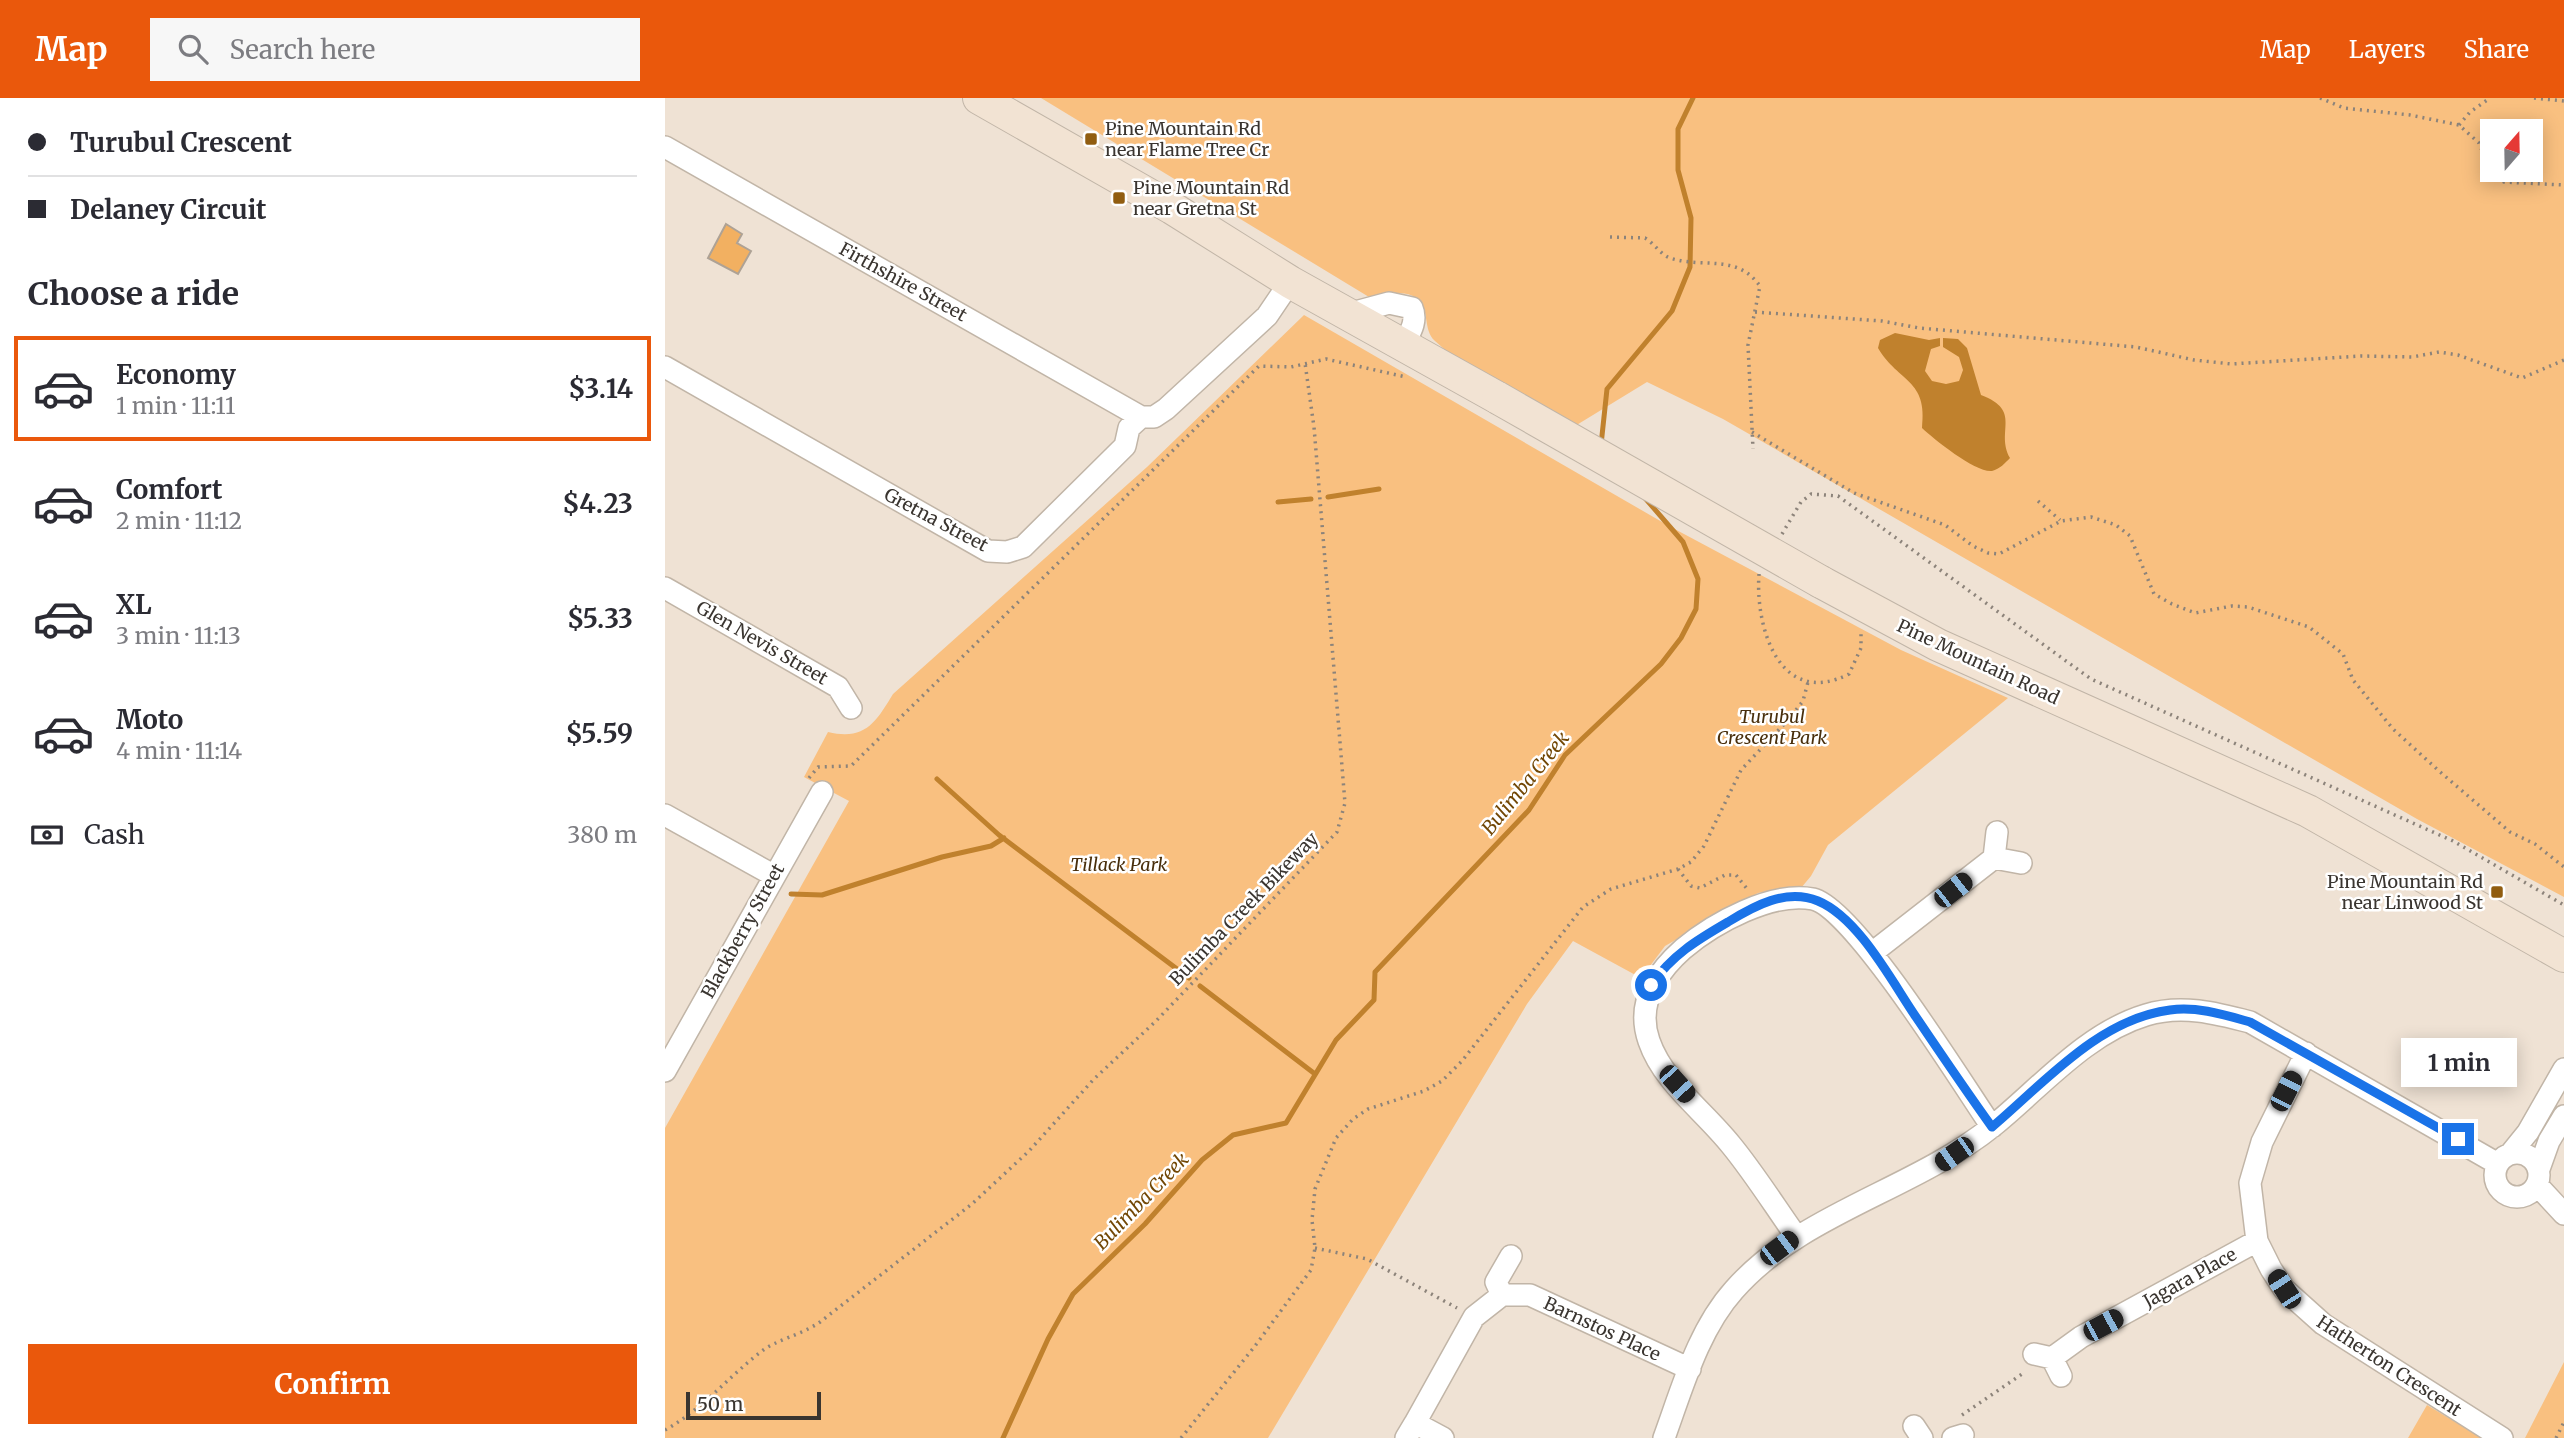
<!DOCTYPE html>
<html lang="en">
<head>
<meta charset="utf-8">
<style>
	:root { --surface:#fff; --page:#f7f7f7; --text:#2b2b33; --muted:#7c7c81; --line:#e1e1e2; --accent:#ea580c }
	body { margin:0; font-family:Merriweather,serif; background:var(--page); color:var(--text); height:100vh; display:flex; flex-direction:column; font-size:26px; white-space:nowrap }
	* { box-sizing:border-box; margin:0 }
	p { font-size:23px; color:var(--muted) }
	.icon { flex:none; width:38px; height:38px; fill:none; stroke:currentColor; stroke-width:2; stroke-linecap:round; stroke-linejoin:round }
	.map { position:relative; flex:1; overflow:hidden }
	.drawer { display:flex; flex-direction:column; background:var(--surface); width:665px }
	.drawer>* { flex:none }
	.top-card { display:grid; align-content:center; height:154px; padding:0 28px; background:var(--surface) }
	.needle { width:46px; rotate:20deg }
	.controls { position:absolute; left:1815px; top:21px; display:grid; gap:14px }
	.controls a { display:grid; place-items:center; width:63px; height:63px; border-radius:0px; background:var(--surface); box-shadow:0 4px 18px #0003; font-size:35px }
	.scale { position:absolute; left:21px; bottom:18px; width:135px; box-sizing:border-box; padding-left:7px; border:4px solid #3a3530; border-top:0; font-size:19px; line-height:24px; white-space:nowrap; color:#3a3530; -webkit-text-stroke:5px #fff; paint-order:stroke }
	.end { position:absolute; width:32px; height:32px; margin:-16px; border:9px solid #1a73e8; background:#fff; box-shadow:0 0 0 4px #fff }
	.from { border-radius:50% }
	.bubble { position:absolute; height:49px; border-radius:0px; background:var(--surface); box-shadow:0 4px 18px #0003; font-size:23px; font-weight:700; line-height:49px; text-align:center }
	.car { position:absolute; width:21px; height:42px; margin:-21px -10px; border-radius:9px; box-shadow:0 0 5px 2px #0007; background:linear-gradient(#222 24%,#8ab4d8 0 40%,#222 0 76%,#8ab4d8 0 86%,#222 0) }
	.top-card b { display:flex; align-items:center; gap:24px; height:66px; font-size:26px }
	.top-card b+b { border-top:2px solid var(--line) }
	.top-card i { width:18px; height:18px; background:var(--text) }
	ul { padding:0; list-style:none }
	li { display:flex; align-items:center; gap:21px; height:105px; margin:0 14px 10px; padding:0 14px; border:4px solid transparent; border-radius:0px }
	li div { flex:1 }
	li b { display:block; font-size:26px }
	li em { font-style:normal; font-weight:700 }
	li.on { border-color:var(--accent) }
	li>.icon { width:63px; height:63px; stroke-width:1.5 }
	h2 { padding:0 28px; font-size:32px; line-height:84px }
	.pay { display:flex; align-items:center; gap:18px; height:77px; padding:0 28px; font-size:26px }
	.pay p { margin-inline-start:auto }
	.button { display:flex; gap:14px; margin-top:auto; padding:14px 28px }
	.button a { flex:1; height:80px; border-radius:0px; background:var(--accent); color:#fff; font-size:28px; font-weight:700; line-height:80px; text-align:center }
	header { display:flex; align-items:center; gap:42px; box-sizing:border-box; height:98px; padding:0 35px; background:var(--accent); color:#fff }
	header strong { font-size:33px }
	nav { display:flex; gap:38px; margin-inline-start:auto; font-size:24px }
	.search { width:490px; height:63px; background:var(--page); display:flex; align-items:center; gap:18px; box-sizing:border-box; padding:0 24px; border-radius:0px; color:var(--muted); font-size:26px }
	main { display:flex; flex:1; min-height:0 }
	.map>svg:first-child { display:block }
	.green { fill:#f9c080; fill-rule:evenodd }
	.water { fill:#c0812d }
	.lines { fill:none; stroke-linecap:round; stroke-linejoin:round }
	.stream { stroke:#c0812d; stroke-width:5 }
	.building { fill:#f2b061; stroke:#aea295; stroke-width:2 }
	.street-casing { stroke:#c1b5a7; stroke-width:24 }
	.secondary-casing { stroke:#c1b5a7; stroke-width:34 }
	.path { stroke:#8c837a; stroke-width:3.5; stroke-dasharray:2 5; stroke-linecap:butt }
	.street { stroke:#fff; stroke-width:21 }
	.secondary { stroke:#f2e3d3; stroke-width:32 }
	.secondary-bridge-casing { stroke:#c1b5a7; stroke-width:34; stroke-linecap:butt }
	.secondary-bridge { stroke:#f2e3d3; stroke-width:32 }
	.route { stroke:#1a73e8; stroke-width:9 }
	.poi-dot { fill:#915d10; stroke:#fff; stroke-width:2.5 }
	.labels { text-anchor:middle; stroke-width:5; stroke-linejoin:round; paint-order:stroke }
	.poi-label { font-size:18px; fill:#3a3530; stroke:#fff; text-anchor:start }
	.street-label { font-size:18px; fill:#3a3530; stroke:#fff }
	.park-label { font-size:18px; font-style:italic; fill:#492f0c; stroke:#fff }
	.water-label { font-size:19px; font-style:italic; fill:#724705; stroke:#fff }
</style>
</head>
<body>
<header>
<strong>Map</strong>
<div class="search"><svg class="icon" aria-label="search" viewBox="0 0 24 24"><circle cx="10" cy="10" r="6"/><path d="M15 15l6 6"/></svg>Search here</div>
<nav><a>Map</a><a>Layers</a><a>Share</a></nav>
</header>
<main>
<section class="drawer">
<div class="top-card">
<b><i class="from"></i>Turubul Crescent</b>
<b><i></i>Delaney Circuit</b>
</div>
<h2>Choose a ride</h2>
<ul>
<li class="on"><svg class="icon" aria-label="car" viewBox="0 0 24 24"><path d="M5 17H2v-5l4-1 3-4h7l3 4 3 1v5h-3M9 17h6M6 11h13"/><circle cx="7" cy="17" r="2"/><circle cx="17" cy="17" r="2"/></svg><div><b>Economy</b><p>1 min · 11:11</p></div><em>$3.14</em></li>
<li><svg class="icon" aria-label="car" viewBox="0 0 24 24"><path d="M5 17H2v-5l4-1 3-4h7l3 4 3 1v5h-3M9 17h6M6 11h13"/><circle cx="7" cy="17" r="2"/><circle cx="17" cy="17" r="2"/></svg><div><b>Comfort</b><p>2 min · 11:12</p></div><em>$4.23</em></li>
<li><svg class="icon" aria-label="car" viewBox="0 0 24 24"><path d="M5 17H2v-5l4-1 3-4h7l3 4 3 1v5h-3M9 17h6M6 11h13"/><circle cx="7" cy="17" r="2"/><circle cx="17" cy="17" r="2"/></svg><div><b>XL</b><p>3 min · 11:13</p></div><em>$5.33</em></li>
<li><svg class="icon" aria-label="car" viewBox="0 0 24 24"><path d="M5 17H2v-5l4-1 3-4h7l3 4 3 1v5h-3M9 17h6M6 11h13"/><circle cx="7" cy="17" r="2"/><circle cx="17" cy="17" r="2"/></svg><div><b>Moto</b><p>4 min · 11:14</p></div><em>$5.59</em></li>
</ul>
<div class="pay"><svg class="icon" aria-label="cash" viewBox="0 0 24 24"><path d="M3 7h18v10H3z"/><circle cx="12" cy="12" r="2"/></svg>Cash<p>380 m</p></div>
<div class="button"><a>Confirm</a></div>
</section>
<div class="map">
<svg width="1899" height="1340" viewBox="0 0 1899 1340">
	<rect width="100%" height="100%" fill="#efe2d4"/>
	<!-- green -->
	<path class="green" d="M376,0H1899V799L1752,721L1058,321L982,284L910,328C864,302 809,279 770,243C757,231 766,211 751,200C738,190 719,199 704,199ZM1827,33H1866V72H1827Z
		M639,217L1004,428L1236,552L1343,600L1163,747L1146,778L1136,790H1116L1093,795L1000,848L976,880L908,843L862,906L603,1340H0V1030L184,703L139,679L163,634C200,643 211,624 228,596L482,369Z
		M1899,1264V1340H1860Z
		M1762,1307L1817,1340H1743Z"/>
	<!-- water -->
	<path class="water" d="M1230,235L1264,242L1275,240V248L1266,251L1260,273L1267,283L1281,286L1294,283L1298,272L1294,259L1278,249V240L1293,241L1302,250L1316,297C1358,313 1330,333 1345,360C1340,365 1335,371 1327,373C1311,375 1270,342 1257,330C1263,281 1234,285 1213,250L1215,242Z"/>
	<g class="lines">
		<!-- stream -->
		<path class="stream" d="M936,347L942,291L1007,213L1025,169L1026,120L1013,72V31L1028,0
			M663,399L714,391
			M613,404L646,401
			M272,681L334,737L524,880
			M126,796L157,797L277,759L326,748L339,740
			M535,888L650,976
			M338,1340L383,1241L408,1196L480,1126L537,1062L568,1037L621,1025L671,942L709,902L710,874L864,712L900,657L996,566L1016,540L1031,511L1033,481L1018,444L980,400"/>
	</g>
	<!-- building -->
	<path class="building" d="M61,126L77,136L72,145L86,153L73,176L43,160Z"/>
	<g class="lines">
		<!-- street casing -->
		<g class="street-casing">
			<path id="street" d="M0,49L476,319
				M683,216L724,205L747,210C753,224 744,236 738,248
				M0,269L323,453L342,454L358,449L460,348L464,330L476,319H489L501,311L602,218L625,184
				M0,490L173,589L186,610
				M0,717L108,777
				M1332,734L1329,760L1356,765
				M1207,855L1329,760
				M1641,955L1597,1044L1585,1085L1592,1143L1606,1171L1619,1191L1658,1226L1837,1340
				M0,973L157,694
				M1830 1077a22 22 0 1 1 44 0a22 22 0 1 1-44 0Z
				M1846,1055L1863,1034L1899,971
				M1874,1071L1884,1043L1899,1018
				M1872,1087L1899,1116
				M1131,1138C1109,1107 1089,1075 1066,1047C1039,1013 998,984 984,943C971,906 991,875 1018,851C1049,825 1107,793 1148,801C1189,810 1298,987 1327,1029
				M837,1197L831,1184L846,1158
				M1369,1256L1387,1260L1396,1278
				M1387,1260L1416,1239L1592,1143
				M750,1325L809,1219L837,1197H865L1025,1271
				M1249,1328L1257,1340
				M741,1340L750,1325L778,1340
				M999,1340C1017,1291 1033,1232 1069,1192C1138,1114 1247,1093 1328,1028C1375,990 1421,935 1481,917C1516,906 1551,915 1585,924L1833,1066
				M1288,1340L1298,1337"/>
		</g>
		<!-- secondary casing -->
		<g class="secondary-casing">
			<path id="secondary" d="M314,0L507,110L625,184L833,300
				M1156,484L1273,547L1643,713L1899,858"/>
		</g>
		<!-- path -->
		<path class="path" d="M1655,0L1679,10L1745,17L1794,27L1814,45L1827,78L1839,84L1899,87
			M1869,0L1899,3
			M1794,27L1805,14L1825,0
			M945,139L980,140C989,145 996,157 1005,160C1039,171 1071,155 1095,188L1083,247L1088,351
			M1090,214L1217,223L1254,230L1471,249L1529,262L1566,266L1696,258L1747,259L1774,254L1793,257L1857,280L1899,262
			M1087,334L1189,395L1280,427L1308,448L1323,455L1334,456L1396,423L1426,419L1451,427L1465,438L1489,496L1507,506L1530,515L1567,508L1583,509L1644,529L1678,556L1688,582L1728,631L1774,673L1845,734L1870,746L1899,769
			M1373,403L1395,422
			M1117,436L1136,404L1146,396L1173,398L1426,581L1788,743L1899,807
			M1094,476C1090,530 1115,611 1184,576L1196,550V534
			M144,680L153,669L186,668L594,268L626,269L661,261L741,279
			M1013,771L1026,788L1035,790L1060,777H1071L1083,792
			M650,1150L702,1161L792,1210
			M1297,1317L1360,1274
			M0,1332C38,1311 63,1279 97,1253C111,1242 136,1237 155,1224L307,1106L364,1053L429,981L491,923L672,734L680,705L649,329L640,265
			M516,1340L590,1248L646,1172L650,1150L647,1122L650,1091L671,1040L688,1021L703,1011L759,993L777,983L797,963L918,809L946,791L1013,771L1026,764L1039,748L1076,672L1124,621L1138,603L1143,584
			M1891,1340L1899,1324"/>
		<!-- street -->
		<use href="#street" class="street"/>
		<!-- secondary -->
		<use href="#secondary" class="secondary"/>
		<!-- secondary-bridge casing -->
		<g class="secondary-bridge-casing">
			<path id="secondary-bridge" d="M833,300L1156,484"/>
		</g>
		<!-- secondary-bridge -->
		<use href="#secondary-bridge" class="secondary-bridge"/>
	</g>
	<g class="lines">
		<!-- route -->
		<path class="route" d="M986,887C1007,857 1032,842 1063,824C1089,808 1121,790 1153,803C1194,820 1227,884 1251,919C1276,956 1301,993 1327,1029C1379,985 1434,921 1505,912C1532,908 1560,917 1585,924L1793,1041"/>
	</g>
	<!-- markers -->
	<g class="poi-dot">
		<rect x="419" y="34" width="14" height="14" rx="3.5"/>
		<rect x="447" y="93" width="14" height="14" rx="3.5"/>
		<rect x="1825" y="787" width="14" height="14" rx="3.5"/>
	</g>
	<g class="labels">
		<!-- poi labels -->
		<g class="poi-label">
			<text x="440" y="37">Pine Mountain Rd<tspan x="440" dy="21">near Flame Tree Cr</tspan></text>
			<text x="468" y="96">Pine Mountain Rd<tspan x="468" dy="21">near Gretna St</tspan></text>
			<text x="1818" y="790" text-anchor="end">Pine Mountain Rd<tspan x="1818" dy="21">near Linwood St</tspan></text>
		</g>
		<!-- street labels -->
		<g class="street-label">
			<text transform="translate(238 184) rotate(29)" y="6">Firthshire Street</text>
			<text transform="translate(271 422) rotate(28)" y="6">Gretna Street</text>
			<text transform="translate(97 545) rotate(30)" y="6">Glen Nevis Street</text>
			<text transform="translate(1313 564) rotate(25)" y="6">Pine Mountain Road</text>
			<text transform="translate(579 811) rotate(-46)" y="6">Bulimba Creek Bikeway</text>
			<text transform="translate(78 833) rotate(-61)" y="6">Blackberry Street</text>
			<text transform="translate(1525 1180) rotate(-29)" y="6">Jagara Place</text>
			<text transform="translate(937 1231) rotate(25)" y="6">Barnstos Place</text>
			<text transform="translate(1724 1268) rotate(33)" y="6">Hatherton Crescent</text>
		</g>
		<!-- park labels -->
		<g class="park-label">
			<text x="1107" y="625">Turubul<tspan x="1107" dy="21">Crescent Park</tspan></text>
			<text x="454" y="773">Tillack Park</text>
		</g>
		<!-- water labels -->
		<g class="water-label">
			<text transform="translate(860 685) rotate(-51)" y="7">Bulimba Creek</text>
			<text transform="translate(476 1103) rotate(-46)" y="7">Bulimba Creek</text>
		</g>
	</g>
</svg>
<div class="controls">
<a><svg class="needle" viewBox="-14 -14 28 28"><path d="M0-13l5 13h-10z" fill="#e53935"/><path d="M0 13l5-13h-10z" fill="#7c7c81"/></svg></a>
</div>
<div class="scale">50 m</div>
<i class="end from" style="left:986px;top:887px"></i>
<i class="end" style="left:1793px;top:1041px"></i>
<div class="bubble" style="left:1736px;top:940px;width:116px">1 min</div>
<i class="car" style="left:1288px;top:792px;rotate:52deg"></i>
<i class="car" style="left:1012px;top:986px;rotate:138deg"></i>
<i class="car" style="left:1621px;top:993px;rotate:27deg"></i>
<i class="car" style="left:1289px;top:1056px;rotate:235deg"></i>
<i class="car" style="left:1114px;top:1150px;rotate:53deg"></i>
<i class="car" style="left:1619px;top:1191px;rotate:327deg"></i>
<i class="car" style="left:1438px;top:1227px;rotate:62deg"></i>
</div>
</main>
</body>
</html>
